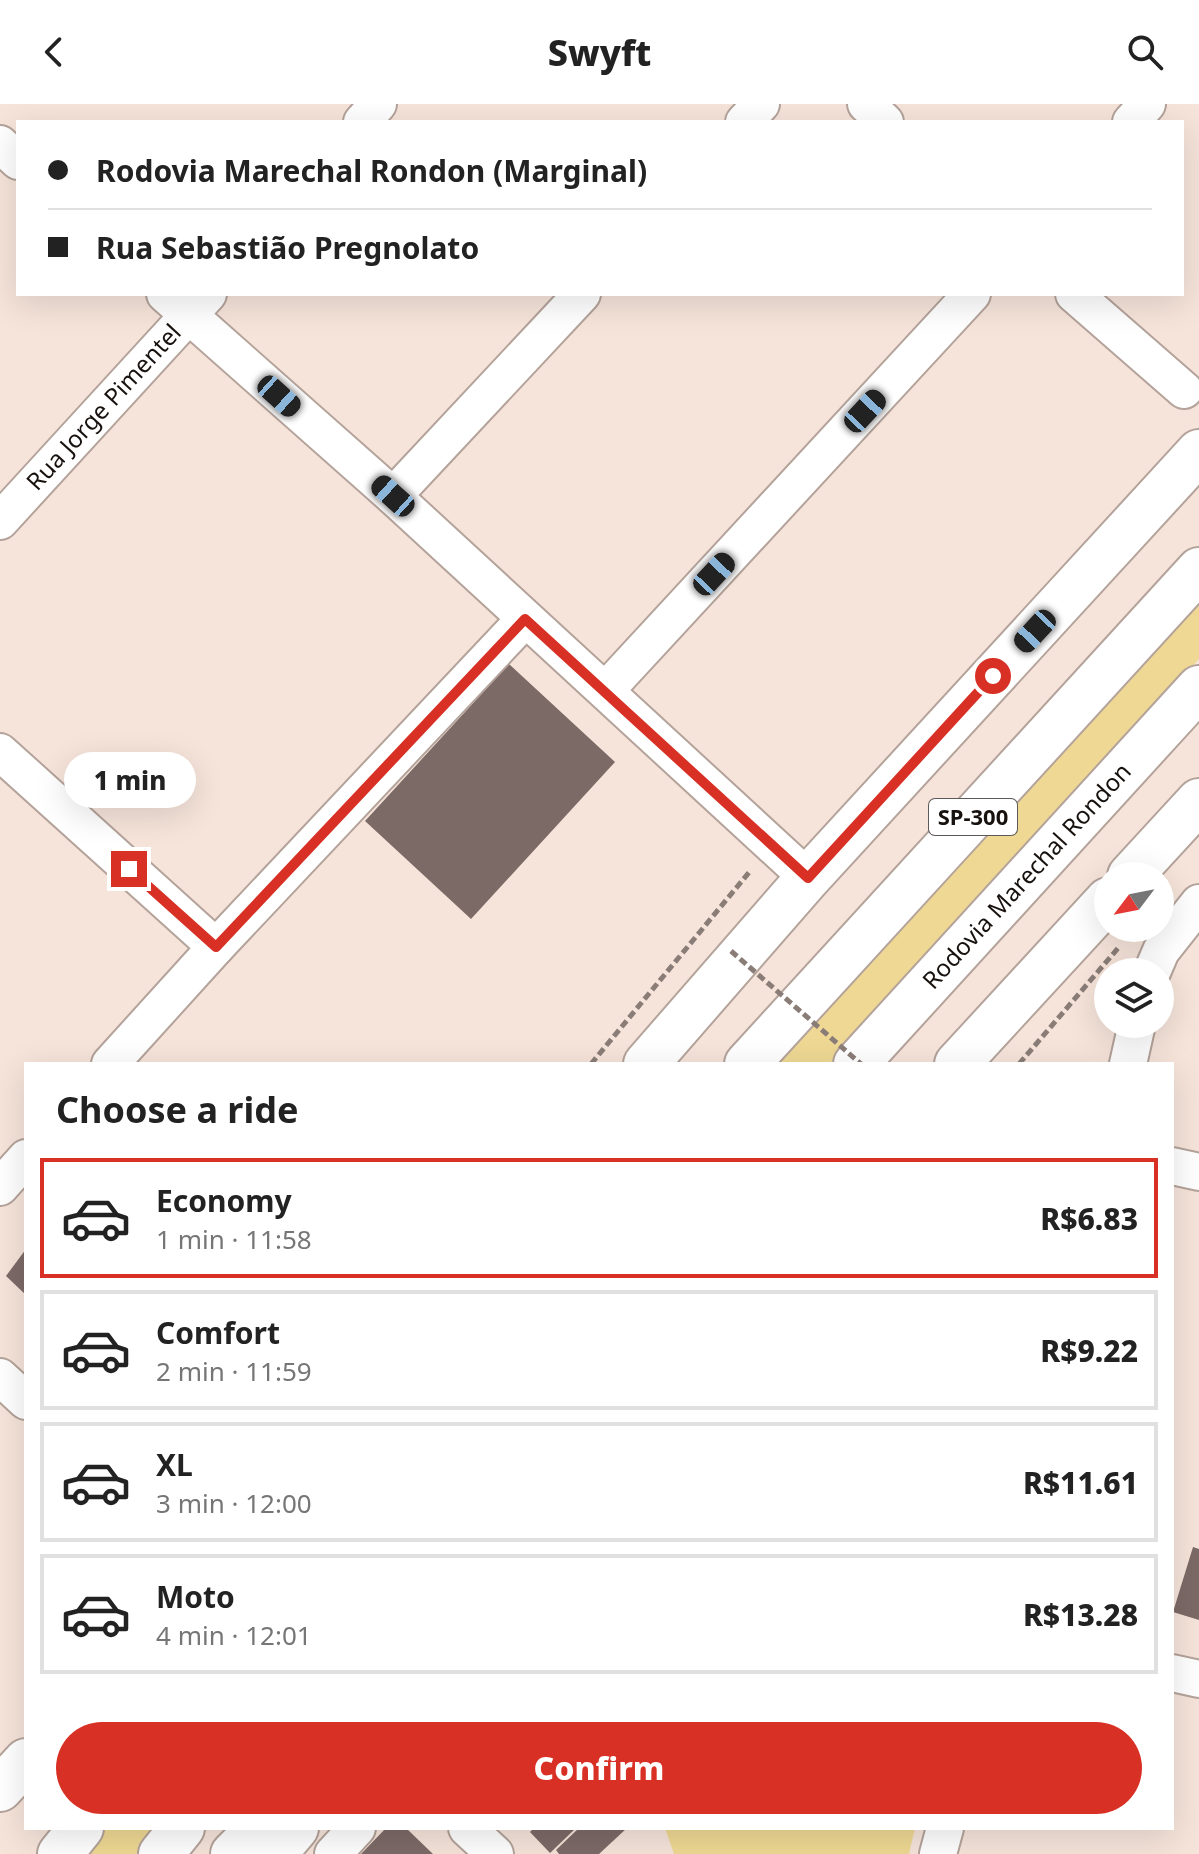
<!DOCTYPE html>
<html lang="en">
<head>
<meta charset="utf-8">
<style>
	:root { --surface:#fff; --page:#f6f6f6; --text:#222; --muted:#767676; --line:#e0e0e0; --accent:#d93025 }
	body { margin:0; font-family:"Noto Sans",sans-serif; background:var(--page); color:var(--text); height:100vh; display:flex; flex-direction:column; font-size:30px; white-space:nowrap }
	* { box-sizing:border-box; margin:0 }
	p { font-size:26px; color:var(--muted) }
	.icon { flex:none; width:44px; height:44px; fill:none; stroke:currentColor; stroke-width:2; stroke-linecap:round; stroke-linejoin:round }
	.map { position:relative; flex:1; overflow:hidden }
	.sheet { position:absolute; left:24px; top:958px; width:1150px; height:768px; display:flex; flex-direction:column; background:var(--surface); border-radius:0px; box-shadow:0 8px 32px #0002 }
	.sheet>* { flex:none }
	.guide { position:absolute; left:16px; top:16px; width:1168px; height:176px; border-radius:0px; box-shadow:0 8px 32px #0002; display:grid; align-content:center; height:176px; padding:0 32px; background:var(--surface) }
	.needle { width:52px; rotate:238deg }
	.fabs { position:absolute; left:1094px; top:758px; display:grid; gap:16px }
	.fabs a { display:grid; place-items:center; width:80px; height:80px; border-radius:50%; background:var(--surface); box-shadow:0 8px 32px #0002; font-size:40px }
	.end { position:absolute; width:36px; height:36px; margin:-18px; border:10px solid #d93025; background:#fff; box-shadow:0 0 0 4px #fff }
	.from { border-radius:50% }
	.bubble { position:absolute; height:56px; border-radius:28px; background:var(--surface); box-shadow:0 8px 32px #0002; font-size:26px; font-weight:800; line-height:56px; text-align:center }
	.car { position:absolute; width:24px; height:48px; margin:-24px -12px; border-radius:10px; box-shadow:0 0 6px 2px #0007; background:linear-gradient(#222 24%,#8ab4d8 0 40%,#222 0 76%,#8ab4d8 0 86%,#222 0) }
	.guide b { display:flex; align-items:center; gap:28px; height:76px; font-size:30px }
	.guide b+b { border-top:2px solid var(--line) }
	.guide i { width:20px; height:20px; background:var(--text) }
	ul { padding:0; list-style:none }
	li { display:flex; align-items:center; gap:24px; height:120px; margin:0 16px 12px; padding:0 16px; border:4px solid var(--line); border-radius:0px }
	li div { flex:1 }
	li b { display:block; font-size:30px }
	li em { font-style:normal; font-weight:800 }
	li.active { border-color:var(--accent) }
	li>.icon { width:72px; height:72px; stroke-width:1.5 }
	h2 { padding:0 32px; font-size:36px; line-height:96px }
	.button { display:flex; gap:16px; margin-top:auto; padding:16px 32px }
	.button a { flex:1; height:92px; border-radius:48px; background:var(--accent); color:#fff; font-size:32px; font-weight:800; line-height:92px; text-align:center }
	header { display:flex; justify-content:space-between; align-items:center; height:104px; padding:0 32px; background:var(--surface); font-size:36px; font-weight:800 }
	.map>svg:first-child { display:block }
	.green { fill:#eed893 }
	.building { fill:#7c6a67 }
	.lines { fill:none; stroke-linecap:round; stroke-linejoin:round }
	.street-casing { stroke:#b4a39a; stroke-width:40 }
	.highway-casing { stroke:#b4a39a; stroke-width:48 }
	.path { stroke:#8a7d77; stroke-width:5; stroke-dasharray:8 4; stroke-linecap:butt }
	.street { stroke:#fff; stroke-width:36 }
	.highway { stroke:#fff; stroke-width:44 }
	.path-bridge { stroke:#8a7d77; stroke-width:5; stroke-dasharray:8 4; stroke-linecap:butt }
	.route { stroke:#d93025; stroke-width:10 }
	.labels { text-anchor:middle; stroke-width:7; stroke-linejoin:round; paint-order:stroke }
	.shield { fill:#fff; stroke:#5d5957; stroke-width:2 }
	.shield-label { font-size:22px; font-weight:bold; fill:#18120f }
	.street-label { font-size:24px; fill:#18120f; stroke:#fff }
</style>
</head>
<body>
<header><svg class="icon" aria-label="back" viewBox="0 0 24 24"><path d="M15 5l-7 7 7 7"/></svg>Swyft<svg class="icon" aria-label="search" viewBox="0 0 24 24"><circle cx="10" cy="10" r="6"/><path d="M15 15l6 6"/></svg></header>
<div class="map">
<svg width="1199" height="1750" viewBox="0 0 1199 1750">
	<rect width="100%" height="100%" fill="#f6e4da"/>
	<!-- green -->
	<path class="green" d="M1199,496V555L829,960H774Z
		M105,1724H158L136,1750H83Z
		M665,1724H915L909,1750H674Z"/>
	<!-- building -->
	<path class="building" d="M509,560L615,658L471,815L365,717Z
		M26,1145V1191L6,1172Z
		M1193,1443L1199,1445V1516L1173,1508Z
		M386,1724H406L433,1750H361Z
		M534,1724H576L550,1749L530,1728Z
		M579,1724H627L599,1750H559L556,1746Z"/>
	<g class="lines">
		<!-- street casing -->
		<g class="street-casing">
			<g id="street">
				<path d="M866,0L885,18"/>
				<path d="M362,18L378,0"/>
				<path d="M744,18L761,0"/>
				<path d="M1131,18L1147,0"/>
				<path d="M0,40L18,57"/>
				<path d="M165,190L393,392L808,774"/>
				<path d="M1074,190L1184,286"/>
				<path d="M393,392L582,190"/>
				<path id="s1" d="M0,417L208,190"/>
				<path d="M606,586L972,190"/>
				<path d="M0,648L216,843"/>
				<path d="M1152,868L1161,847L1199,799"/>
				<path d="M110,960L216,843L525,515"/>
				<path d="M1128,960L1137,920"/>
				<path d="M1172,1062L1199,1068"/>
				<path d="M0,1083L26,1054"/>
				<path d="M0,1273L26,1297"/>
				<path d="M1172,1569L1199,1575"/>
				<path d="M467,1724L495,1750"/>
				<path d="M333,1750L357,1724"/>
				<path d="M938,1750L945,1724"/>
			</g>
		</g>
		<!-- highway casing -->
		<g class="highway-casing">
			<g id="highway">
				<path d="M1130,772L1199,697"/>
				<path d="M646,960L808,774L1199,348"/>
				<path d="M747,960L1199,466"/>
				<path id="s2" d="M856,960L1199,584"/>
				<path d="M957,960L1108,796"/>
				<path d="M0,1685L26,1657"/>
				<path d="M60,1750L81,1724"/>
				<path d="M161,1750L182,1724"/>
				<path d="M233,1750L259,1724"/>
				<path d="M274,1750L296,1724"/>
			</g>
		</g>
		<!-- path -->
		<path class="path" d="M591,960L751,766
			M1019,960L1119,843"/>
		<!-- street -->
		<use href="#street" class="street"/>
		<!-- highway -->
		<use href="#highway" class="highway"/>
		<!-- path-bridge -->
		<path class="path-bridge" d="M731,847L861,960"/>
	</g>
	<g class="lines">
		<!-- route -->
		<path class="route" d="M129,765L216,843L525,515L808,774L993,572"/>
	</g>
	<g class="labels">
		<!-- shield labels -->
		<rect class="shield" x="929" y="695" width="88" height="36" rx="6"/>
		<g class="shield-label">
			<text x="973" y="721">SP-300</text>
		</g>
		<!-- street labels -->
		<g class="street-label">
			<text dy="8" stroke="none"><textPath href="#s1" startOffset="154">Rua Jorge Pimentel</textPath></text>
			<text dy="8" stroke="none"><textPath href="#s2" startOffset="254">Rodovia Marechal Rondon</textPath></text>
		</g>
	</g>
</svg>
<div class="fabs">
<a><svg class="needle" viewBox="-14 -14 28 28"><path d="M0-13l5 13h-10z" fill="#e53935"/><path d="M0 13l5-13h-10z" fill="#767676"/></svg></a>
<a><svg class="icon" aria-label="layers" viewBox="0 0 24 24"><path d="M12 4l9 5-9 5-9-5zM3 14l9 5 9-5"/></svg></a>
</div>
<i class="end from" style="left:993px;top:572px"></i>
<i class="end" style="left:129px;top:765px"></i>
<div class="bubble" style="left:64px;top:648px;width:132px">1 min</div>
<i class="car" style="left:279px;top:292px;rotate:132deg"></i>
<i class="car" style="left:865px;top:307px;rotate:43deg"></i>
<i class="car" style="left:393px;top:392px;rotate:312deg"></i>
<i class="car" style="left:714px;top:470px;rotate:43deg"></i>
<i class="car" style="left:1035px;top:527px;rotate:223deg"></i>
<div class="guide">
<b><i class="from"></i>Rodovia Marechal Rondon (Marginal)</b>
<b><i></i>Rua Sebastião Pregnolato</b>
</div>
<section class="sheet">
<h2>Choose a ride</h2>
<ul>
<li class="active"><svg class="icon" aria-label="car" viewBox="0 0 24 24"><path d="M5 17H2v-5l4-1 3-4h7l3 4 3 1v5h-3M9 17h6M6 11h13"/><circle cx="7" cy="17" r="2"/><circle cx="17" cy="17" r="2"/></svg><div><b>Economy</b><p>1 min · 11:58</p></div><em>R$6.83</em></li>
<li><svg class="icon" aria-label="car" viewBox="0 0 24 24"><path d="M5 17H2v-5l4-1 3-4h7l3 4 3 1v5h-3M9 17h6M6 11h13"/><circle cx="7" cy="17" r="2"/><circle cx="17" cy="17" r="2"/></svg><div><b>Comfort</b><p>2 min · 11:59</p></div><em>R$9.22</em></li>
<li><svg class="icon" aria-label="car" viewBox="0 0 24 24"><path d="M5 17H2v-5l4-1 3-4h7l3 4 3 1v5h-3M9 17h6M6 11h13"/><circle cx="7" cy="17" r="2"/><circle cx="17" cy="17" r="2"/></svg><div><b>XL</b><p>3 min · 12:00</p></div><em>R$11.61</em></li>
<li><svg class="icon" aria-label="car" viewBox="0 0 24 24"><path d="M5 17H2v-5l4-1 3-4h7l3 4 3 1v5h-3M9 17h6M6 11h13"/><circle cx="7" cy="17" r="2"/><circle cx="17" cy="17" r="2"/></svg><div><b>Moto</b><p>4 min · 12:01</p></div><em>R$13.28</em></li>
</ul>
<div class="button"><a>Confirm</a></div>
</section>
</div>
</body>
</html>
